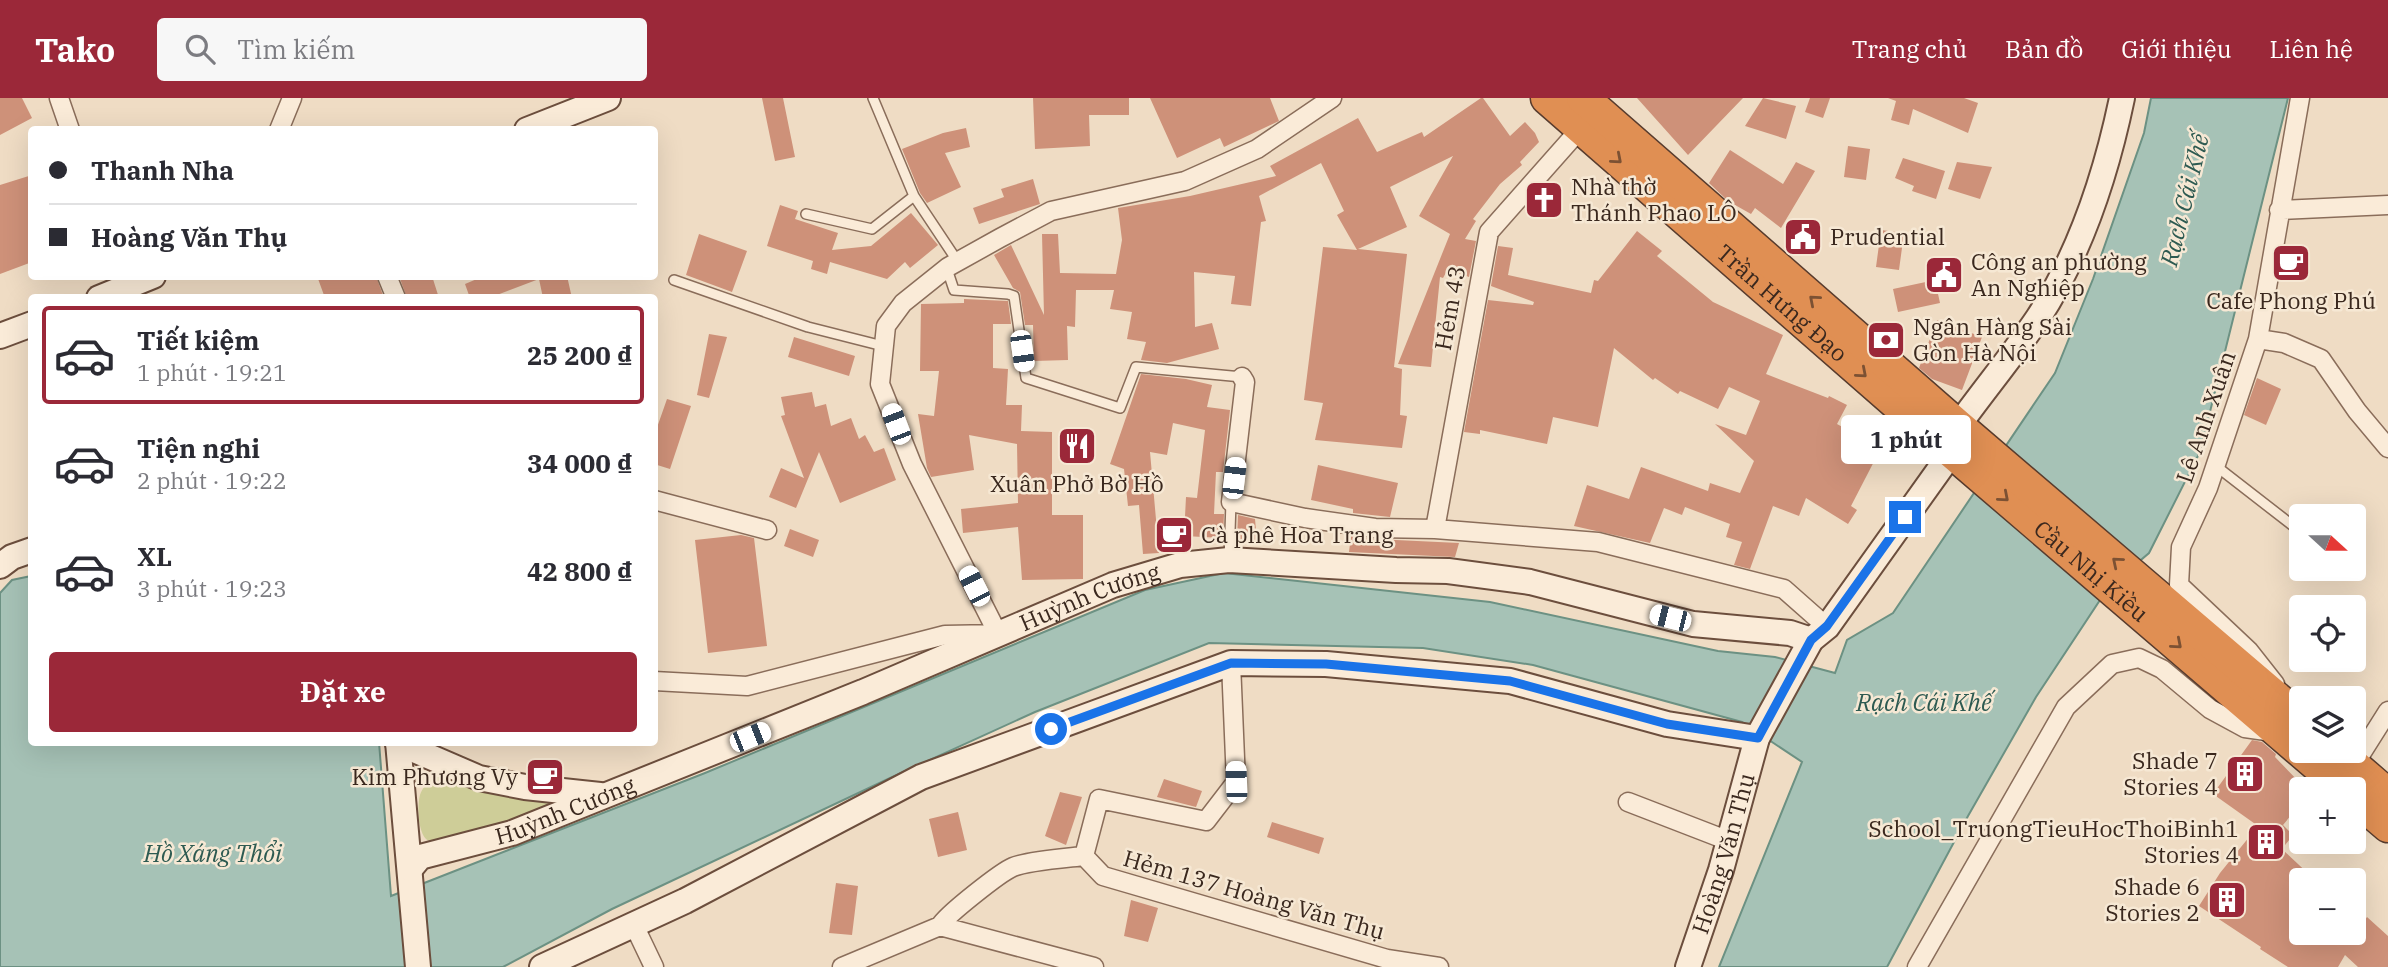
<!DOCTYPE html>
<html lang="vi">
<head>
<meta charset="utf-8">
<style>
	:root { --surface:#fff; --page:#f7f7f7; --text:#2b2b33; --muted:#7c7c81; --line:#e1e1e2; --accent:#9b2839 }
	body { margin:0; font-family:"IBM Plex Serif",serif; background:var(--page); color:var(--text); height:100vh; display:flex; flex-direction:column; font-size:26px; white-space:nowrap }
	* { box-sizing:border-box; margin:0 }
	p { font-size:23px; color:var(--muted) }
	.icon { flex:none; width:38px; height:38px; fill:none; stroke:currentColor; stroke-width:2; stroke-linecap:round; stroke-linejoin:round }
	.map { position:relative; flex:1; overflow:hidden }
	.side { position:absolute; left:28px; top:196px; width:630px; height:452px; display:flex; flex-direction:column; background:var(--surface); border-radius:7px; box-shadow:0 7px 28px #0002 }
	.side>* { flex:none }
	.guide { position:absolute; left:28px; top:28px; width:630px; height:154px; border-radius:7px; box-shadow:0 7px 28px #0002; display:grid; align-content:center; height:154px; padding:0 21px; background:var(--surface) }
	.needle { width:46px; rotate:111deg }
	.tools { position:absolute; left:2289px; top:406px; display:grid; gap:14px }
	.tools a { display:grid; place-items:center; width:77px; height:77px; border-radius:7px; background:var(--surface); box-shadow:0 7px 28px #0002; font-size:35px }
	.end { position:absolute; width:32px; height:32px; margin:-16px; border:9px solid #1a73e8; background:#fff; box-shadow:0 0 0 4px #fff }
	.from { border-radius:50% }
	.bubble { position:absolute; height:49px; border-radius:7px; background:var(--surface); box-shadow:0 7px 28px #0002; font-size:23px; font-weight:700; line-height:49px; text-align:center }
	.car { position:absolute; width:21px; height:42px; margin:-21px -10px; border-radius:9px; box-shadow:0 0 5px 2px #0007; background:linear-gradient(#fff 24%,#345 0 40%,#fff 0 76%,#345 0 86%,#fff 0) }
	.guide b { display:flex; align-items:center; gap:24px; height:66px; font-size:26px }
	.guide b+b { border-top:2px solid var(--line) }
	.guide i { width:18px; height:18px; background:var(--text) }
	ul { padding:12px 0 0; list-style:none }
	li { display:flex; align-items:center; gap:21px; height:98px; margin:0 14px 10px; padding:0 7px; border:4px solid transparent; border-radius:7px }
	li div { flex:1 }
	li b { display:block; font-size:26px }
	li em { font-style:normal; font-weight:700 }
	li.active { border-color:var(--accent) }
	li>.icon { width:63px; height:63px; stroke-width:1.5 }
	.cta { display:flex; gap:14px; margin-top:auto; padding:14px 21px }
	.cta a { flex:1; height:80px; border-radius:7px; background:var(--accent); color:#fff; font-size:28px; font-weight:700; line-height:80px; text-align:center }
	header { display:flex; align-items:center; gap:42px; box-sizing:border-box; height:98px; padding:0 35px; background:var(--accent); color:#fff }
	header strong { font-size:33px }
	nav { display:flex; gap:38px; margin-inline-start:auto; font-size:24px }
	.search { width:490px; height:63px; background:var(--page); display:flex; align-items:center; gap:18px; box-sizing:border-box; padding:0 24px; border-radius:7px; color:var(--muted); font-size:26px }
	.map>svg:first-child { display:block }
	.green { fill:#cecd98 }
	.water { fill:#a6c2b6; stroke:#6c9183; stroke-width:2 }
	.building { fill:#ce9179 }
	.lines { fill:none; stroke-linecap:round; stroke-linejoin:round }
	.lane-casing { stroke:#8a6d5a; stroke-width:12 }
	.street-casing { stroke:#8a6d5a; stroke-width:21 }
	.secondary-casing { stroke:#6c4e3d; stroke-width:28 }
	.highway-casing { stroke:#583c2e; stroke-width:35 }
	.lane { stroke:#faebd8; stroke-width:9 }
	.street { stroke:#faebd8; stroke-width:18 }
	.secondary { stroke:#faebd8; stroke-width:24 }
	.highway { stroke:#e08f53; stroke-width:32 }
	.oneway { stroke:#7c5133 }
	.route { stroke:#1a73e8; stroke-width:9 }
	.labels { text-anchor:middle; stroke-width:5; stroke-linejoin:round; paint-order:stroke }
	.poi-label { font-size:23px; fill:#3a281e; stroke:#f6e8d4; text-anchor:start }
	.street-label { font-size:23px; fill:#3a281e; stroke:#f6e8d4 }
	.water-label { font-size:24px; font-style:italic; fill:#2d5a51; stroke:#f6e8d4 }
</style>
</head>
<body>
<header>
<strong>Tako</strong>
<div class="search"><svg class="icon" aria-label="search" viewBox="0 0 24 24"><circle cx="10" cy="10" r="6"/><path d="M15 15l6 6"/></svg>Tìm kiếm</div>
<nav><a>Trang chủ</a><a>Bản đồ</a><a>Giới thiệu</a><a>Liên hệ</a></nav>
</header>
<div class="map">
<svg width="2388" height="869" viewBox="0 0 2388 869">
	<rect width="100%" height="100%" fill="#efdcc4"/>
	<!-- green -->
	<path class="green" d="M447,678L564,707L442,743C437,744 431,746 426,741C418,733 417,708 420,697C422,690 428,685 433,679Z"/>
	<!-- water -->
	<path class="water" d="M2151,0H2288L2200,354L2149,455L2108,490L2036,599L1968,718L1887,869H1719L1802,664L1742,624L1533,567L1423,550L1209,545L1035,614L888,681L612,811L503,869H0V495L12,482L31,478L32,644H379L391,798L705,675L1145,492L1224,475L1490,504L1718,553L1775,559L1835,575L1847,542L1893,515L2055,275L2093,181L2144,35Z"/>
	<!-- building -->
	<path class="building" d="M0,0H22L32,20L0,37Z
		M762,0H783L795,59L775,63Z
		M1033,0H1129V17H1089L1090,48L1035,51Z
		M1150,0H1270L1279,23L1224,49L1220,40L1177,60Z
		M1481,0H1483L1510,38L1525,24L1535,35L1539,44L1520,64L1522,67L1500,86L1473,121L1476,123L1465,141L1476,143L1469,179L1448,171L1443,180L1440,179L1431,269L1398,266L1450,136L1419,118L1453,58L1390,89L1407,129L1358,151L1407,156L1394,269L1402,271L1400,317L1407,318L1402,350L1315,342L1323,305L1304,302L1323,149L1357,152L1337,117L1344,113L1321,65L1259,98L1266,123L1261,124L1251,208L1231,206L1235,178L1194,174L1195,229L1212,225L1219,251L1167,265L1141,262L1146,244L1127,241L1132,214L1110,211L1114,192H1076L1075,229L1067,228L1068,262L1034,263L1033,227H1025L1020,194L1013,190L994,157L1011,147L1044,217L1042,136H1058L1060,175L1116,176L1122,142L1118,110L1190,98L1276,78L1270,68L1358,20L1377,54L1422,34L1424,39Z
		M1637,0H1743L1688,57Z
		M1763,0L1796,8L1786,41L1745,28Z
		M1810,0H1830L1823,20L1805,14Z
		M1888,0H1964L1978,5L1968,35L1913,11L1909,27L1891,22L1896,3Z
		M966,30L970,49L945,55L961,89L927,105L920,95L902,51L943,35Z
		M1848,48L1870,51L1866,82L1844,79Z
		M1730,52L1783,86L1796,64L1815,73L1781,130L1755,110L1751,116L1728,103L1709,85Z
		M1903,60L1945,73L1936,101L1912,93L1914,88L1895,80Z
		M1957,64L1992,69L1980,101L1948,91Z
		M32,77V164L0,176V87Z
		M1033,81L1040,106L979,126L973,110L1004,99L1001,91Z
		M780,107L798,113L795,121L838,135L832,152L871,148L911,115L938,147L910,170L905,164L887,181L830,164L827,176L811,171L813,163L767,148Z
		M1881,132L1904,135L1899,172L1876,169Z
		M1637,133L1662,153L1657,158L1713,204L1783,237L1766,276L1828,300L1829,298L1847,307L1837,326L1881,350L1851,408L1857,412L1848,426L1806,400L1799,418L1773,408L1750,471L1734,467L1742,444L1726,439L1730,426L1685,409L1682,417L1664,410L1650,445L1574,428L1587,387L1629,401L1641,369L1708,393L1710,385L1740,395L1754,363L1715,326L1746,337L1760,303L1729,289L1718,311L1680,293L1678,296L1655,280L1653,282L1614,250L1598,329L1553,319L1547,346L1480,332V336L1464,334L1488,202L1533,207L1534,204L1491,188L1498,148L1513,150L1508,177L1591,195L1594,182L1598,183Z
		M699,136L747,153L732,194L686,177Z
		M317,178H376L384,200H325Z
		M399,178H432L439,200H407Z
		M484,178H567L572,200H543L539,181L489,200H470L465,186Z
		M1935,182L1940,205L1898,214L1893,191Z
		M964,201L1008,203L1011,226H993V270L1008,271L1006,307H1022L1021,333L1052,334V417H1083V481L1022,482L1018,429L963,435L961,411L1018,405L1017,346L969,337L974,372L931,379L927,370L918,316L934,318L939,273H920L921,206L964,205Z
		M1937,222L1982,239L1962,292L1932,281L1919,270Z
		M709,236L727,239L709,300L697,297Z
		M794,239L855,258L849,278L788,259Z
		M1141,276L1186,281L1212,287L1207,309L1230,312L1223,374H1216L1214,416H1224L1223,440L1184,438L1186,399L1197,400L1205,332L1173,325L1167,357L1150,354L1159,455L1143,456L1139,407L1128,408L1124,371L1110,366Z
		M2257,280L2281,291L2266,327L2244,317Z
		M812,294L815,309L826,306L831,328L851,320L859,341L865,337L874,354L884,350L896,382L840,405L819,354L796,410L769,399L781,370L804,380L781,318L785,317L781,299Z
		M667,301L691,308L670,371L654,366V338Z
		M1318,367L1398,385L1390,419L1353,415V411L1311,402Z
		M1238,417L1255,421L1257,443L1237,441Z
		M790,431L819,442L813,459L784,448Z
		M741,437L754,440L767,548L708,555L695,442Z
		M1351,438L1375,441L1459,445L1455,459L1349,454Z
		M2252,642L2262,644L2276,656L2275,659L2301,686V705L2283,727L2293,737L2282,751L2315,782H2301V835H2354V819L2362,826L2367,819L2388,838V869H2358L2345,857L2338,869H2288L2260,851L2261,849L2199,808L2220,775L2258,728L2213,696Z
		M1164,681L1202,693L1196,709L1157,699Z
		M1060,694L1082,699L1066,747L1045,738Z
		M958,714L967,752L938,759L929,721Z
		M1272,724L1324,740L1319,756L1267,739Z
		M836,785L858,788L852,837L829,835Z
		M1131,802L1158,810L1148,844L1124,838Z"/>
	<g class="lines">
		<!-- lane casing -->
		<g class="lane-casing">
			<path id="lane" d="M873,0L914,98L958,164
				M806,116L872,131L914,98
				M947,171L954,192L1008,196L1014,198L1026,280L1120,310L1136,269L1242,279
				M674,182L808,229L883,248
				M2216,368L2301,434
				M1229,462L1231,404"/>
		</g>
		<!-- street casing -->
		<g class="street-casing">
			<path id="street" d="M59,0L70,32
				M279,32L292,0
				M2279,112L2388,107
				M387,178L396,200
				M2258,241L2284,245L2321,261L2357,313L2388,350
				M1242,279L1245,284L1231,404L1305,420L1375,430L1435,431L1598,444L1784,491L1827,529
				M654,402L767,432
				M1435,431L1489,134L1581,30
				M654,583L747,588L945,537L998,536L912,366L880,286L886,228L903,205L948,169L1000,140L1051,113L1185,83L1257,51L1332,0
				M2275,586L2249,553L2179,487L2181,449L2208,390L2258,241L2300,0
				M2354,667L2388,613
				M1628,704L1729,743
				M1084,758L1099,701L1206,723L1236,684L1231,565
				M633,825L654,869
				M940,828L1094,869
				M842,869L940,828C946,817 1001,774 1013,769C1027,763 1067,760 1084,758L1103,778L1387,861L1439,869
				M1917,869L2066,609L2112,566L2139,560L2162,571L2210,611L2245,630L2273,634"/>
		</g>
		<!-- secondary casing -->
		<g class="secondary-casing">
			<g id="secondary">
				<path d="M527,32L608,0"/>
				<path d="M99,200L153,178"/>
				<path d="M0,238L32,226"/>
				<path d="M1958,328C1984,292 2013,257 2038,220C2081,154 2106,77 2122,0"/>
				<path d="M0,468L12,459L32,452"/>
				<path d="M398,644L418,869"/>
				<path d="M398,645L479,680L525,689L600,697"/>
				<path id="s1" d="M410,771L420,759L512,735L863,594L1113,487L1180,467L1229,462L1396,472L1448,473L1530,484L1693,526L1790,535L1811,542"/>
				<path d="M542,869L685,803L921,679L1231,565L1326,566L1510,583L1667,626L1757,640"/>
				<path id="s2" d="M1688,869L1721,772L1757,640L1811,542L1827,529L1952,354"/>
			</g>
		</g>
		<!-- highway casing -->
		<g class="highway-casing">
			<g id="highway">
				<path id="s3" d="M1547,0L1952,354L2345,691"/>
				<path d="M1583,0L1958,328L2301,621"/>
				<path d="M2337,653L2388,697"/>
				<path d="M2354,699L2388,728"/>
			</g>
		</g>
		<!-- lane -->
		<use href="#lane" class="lane"/>
		<!-- street -->
		<use href="#street" class="street"/>
		<!-- secondary -->
		<use href="#secondary" class="secondary"/>
		<!-- highway -->
		<use href="#highway" class="highway"/>
	</g>
	<!-- one-way arrows -->
	<defs><path id="oneway-chevron" d="M-2-3.5L2.5 0L-2 3.5" fill="none" stroke-width="1.6" stroke-linecap="round" stroke-linejoin="round" transform="scale(1.75)"/></defs>
	<g class="oneway">
		<use href="#oneway-chevron" transform="translate(1617 61) rotate(41)"/>
		<use href="#oneway-chevron" transform="translate(1814 202) rotate(-139)"/>
		<use href="#oneway-chevron" transform="translate(1862 275) rotate(41)"/>
		<use href="#oneway-chevron" transform="translate(2004 399) rotate(41)"/>
		<use href="#oneway-chevron" transform="translate(2117 464) rotate(-140)"/>
		<use href="#oneway-chevron" transform="translate(2177 546) rotate(41)"/>
	</g>
	<g class="lines">
		<!-- route -->
		<path class="route" d="M1051,631L1231,565L1326,566L1510,583L1667,626L1758,640L1811,542L1827,528L1905,419"/>
	</g>
	<!-- icons -->
	<defs>
		<g id="church-square" transform="scale(2.0125)"><rect x="-9" y="-9" width="18" height="18" rx="4" fill="#9b2839" stroke="#f6e8d4"/><path d="M-1.2-6h2.4v3.5h3.3v2.4h-3.3V6h-2.4V-.1h-3.3v-2.4h3.3Z" fill="#fff"/></g>
		<g id="civic-square" transform="scale(2.0125)"><rect x="-9" y="-9" width="18" height="18" rx="4" fill="#9b2839" stroke="#f6e8d4"/><path d="M-.6-6.5H3V-4.5H.6V-3L4-1V1h2V6H-6V1h2V-1L-.6-3ZM-1.2 2.5V6h2.4V2.5Z" fill="#fff"/></g>
		<g id="cafe-square" transform="scale(2.0125)"><rect x="-9" y="-9" width="18" height="18" rx="4" fill="#9b2839" stroke="#f6e8d4"/><path d="M-5.5-4.5H6V0H3Q3 3.5 0 3.5H-2.5Q-5.5 3.5-5.5 0ZM3-3.2v2h1.7v-2ZM-6 4.5H4V6H-6Z" fill="#fff"/></g>
		<g id="bank-square" transform="scale(2.0125)"><rect x="-9" y="-9" width="18" height="18" rx="4" fill="#9b2839" stroke="#f6e8d4"/><path d="M-6-4H6V4H-6ZM0-2.3a2.3 2.3 0 1 0 0 4.6a2.3 2.3 0 1 0 0-4.6Z" fill="#fff"/></g>
		<g id="restaurant-square" transform="scale(2.0125)"><rect x="-9" y="-9" width="18" height="18" rx="4" fill="#9b2839" stroke="#f6e8d4"/><path d="M-5-6h1v4h1v-4h1v4h1v-4h1v5L-1.5 .5V6h-2V.5L-5-1ZM5-6V6H3V1.5H1.5Q1.5-4 5-6Z" fill="#fff"/></g>
		<g id="building-square" transform="scale(2.0125)"><rect x="-9" y="-9" width="18" height="18" rx="4" fill="#9b2839" stroke="#f6e8d4"/><path d="M-4-6H4V6H1V3H-1V6H-4ZM-2.5-4.3h1.7v1.8h-1.7ZM.8-4.3h1.7v1.8H.8ZM-2.5-1h1.7V.8h-1.7ZM.8-1h1.7V.8H.8Z" fill="#fff"/></g>
	</defs>
	<g fill-rule="evenodd">
		<use href="#church-square" x="1544" y="102"/>
		<use href="#civic-square" x="1803" y="139"/>
		<use href="#cafe-square" x="2291" y="165"/>
		<use href="#civic-square" x="1944" y="177"/>
		<use href="#bank-square" x="1886" y="242"/>
		<use href="#restaurant-square" x="1077" y="348"/>
		<use href="#cafe-square" x="1174" y="437"/>
		<use href="#building-square" x="2245" y="676"/>
		<use href="#cafe-square" x="545" y="679"/>
		<use href="#building-square" x="2266" y="744"/>
		<use href="#building-square" x="2227" y="802"/>
	</g>
	<g class="labels">
		<!-- poi labels -->
		<g class="poi-label">
			<text x="1571" y="97">Nhà thờ<tspan x="1571" dy="26">Thánh Phao LÔ</tspan></text>
			<text x="1830" y="147">Prudential</text>
			<text x="1971" y="172">Công an phường<tspan x="1971" dy="26">An Nghiệp</tspan></text>
			<text x="2291" y="211" text-anchor="middle">Cafe Phong Phú</text>
			<text x="1913" y="237">Ngân Hàng Sài<tspan x="1913" dy="26">Gòn Hà Nội</tspan></text>
			<text x="1077" y="394" text-anchor="middle">Xuân Phở Bờ Hồ</text>
			<text x="1201" y="445">Cà phê Hoa Trang</text>
			<text x="2218" y="671" text-anchor="end">Shade 7<tspan x="2218" dy="26">Stories 4</tspan></text>
			<text x="518" y="687" text-anchor="end">Kim Phương Vy</text>
			<text x="2239" y="739" text-anchor="end">School_TruongTieuHocThoiBinh1<tspan x="2239" dy="26">Stories 4</tspan></text>
			<text x="2200" y="797" text-anchor="end">Shade 6<tspan x="2200" dy="26">Stories 2</tspan></text>
		</g>
		<!-- street labels -->
		<g class="street-label">
			<text dy="8" stroke="none"><textPath href="#s3" startOffset="312">Trần Hưng Đạo</textPath></text>
			<text transform="translate(1450 210) rotate(-80)" y="8">Hẻm 43</text>
			<text transform="translate(2206 319) rotate(-71)" y="8">Lê Anh Xuân</text>
			<text dy="8" stroke="none"><textPath href="#s3" startOffset="721">Cầu Nhị Kiều</textPath></text>
			<text dy="8" stroke="none"><textPath href="#s1" startOffset="735">Huỳnh Cương</textPath></text>
			<text dy="8" stroke="none"><textPath href="#s1" startOffset="168">Huỳnh Cương</textPath></text>
			<text dy="8" stroke="none"><textPath href="#s2" startOffset="119">Hoàng Văn Thụ</textPath></text>
			<text transform="translate(1254 797) rotate(16)" y="8">Hẻm 137 Hoàng Văn Thụ</text>
		</g>
		<!-- water labels -->
		<g class="water-label">
			<text transform="translate(2185 102) rotate(-76)" y="8">Rạch Cái Khế</text>
			<text x="1924" y="613">Rạch Cái Khế</text>
			<text x="213" y="764">Hồ Xáng Thổi</text>
		</g>
	</g>
</svg>
<div class="tools">
<a><svg class="needle" viewBox="-14 -14 28 28"><path d="M0-13l5 13h-10z" fill="#e53935"/><path d="M0 13l5-13h-10z" fill="#7c7c81"/></svg></a>
<a><svg class="icon" aria-label="locate" viewBox="0 0 24 24"><circle cx="12" cy="12" r="6"/><path d="M12 2v4M12 18v4M2 12h4M18 12h4"/></svg></a>
<a><svg class="icon" aria-label="layers" viewBox="0 0 24 24"><path d="M12 4l9 5-9 5-9-5zM3 14l9 5 9-5"/></svg></a>
<a>+</a>
<a>−</a>
</div>
<i class="end from" style="left:1051px;top:631px"></i>
<i class="end" style="left:1905px;top:419px"></i>
<div class="bubble" style="left:1841px;top:317px;width:130px">1 phút</div>
<i class="car" style="left:1022px;top:253px;rotate:172deg"></i>
<i class="car" style="left:896px;top:326px;rotate:339deg"></i>
<i class="car" style="left:1234px;top:380px;rotate:7deg"></i>
<i class="car" style="left:974px;top:488px;rotate:333deg"></i>
<i class="car" style="left:1670px;top:520px;rotate:284deg"></i>
<i class="car" style="left:750px;top:639px;rotate:68deg"></i>
<i class="car" style="left:1236px;top:684px;rotate:358deg"></i>
<div class="guide">
<b><i class="from"></i>Thanh Nha</b>
<b><i></i>Hoàng Văn Thụ</b>
</div>
<section class="side">
<ul>
<li class="active"><svg class="icon" aria-label="car" viewBox="0 0 24 24"><path d="M5 17H2v-5l4-1 3-4h7l3 4 3 1v5h-3M9 17h6M6 11h13"/><circle cx="7" cy="17" r="2"/><circle cx="17" cy="17" r="2"/></svg><div><b>Tiết kiệm</b><p>1 phút · 19:21</p></div><em>25 200 ₫</em></li>
<li><svg class="icon" aria-label="car" viewBox="0 0 24 24"><path d="M5 17H2v-5l4-1 3-4h7l3 4 3 1v5h-3M9 17h6M6 11h13"/><circle cx="7" cy="17" r="2"/><circle cx="17" cy="17" r="2"/></svg><div><b>Tiện nghi</b><p>2 phút · 19:22</p></div><em>34 000 ₫</em></li>
<li><svg class="icon" aria-label="car" viewBox="0 0 24 24"><path d="M5 17H2v-5l4-1 3-4h7l3 4 3 1v5h-3M9 17h6M6 11h13"/><circle cx="7" cy="17" r="2"/><circle cx="17" cy="17" r="2"/></svg><div><b>XL</b><p>3 phút · 19:23</p></div><em>42 800 ₫</em></li>
</ul>
<div class="cta"><a>Đặt xe</a></div>
</section>
</div>
</body>
</html>
